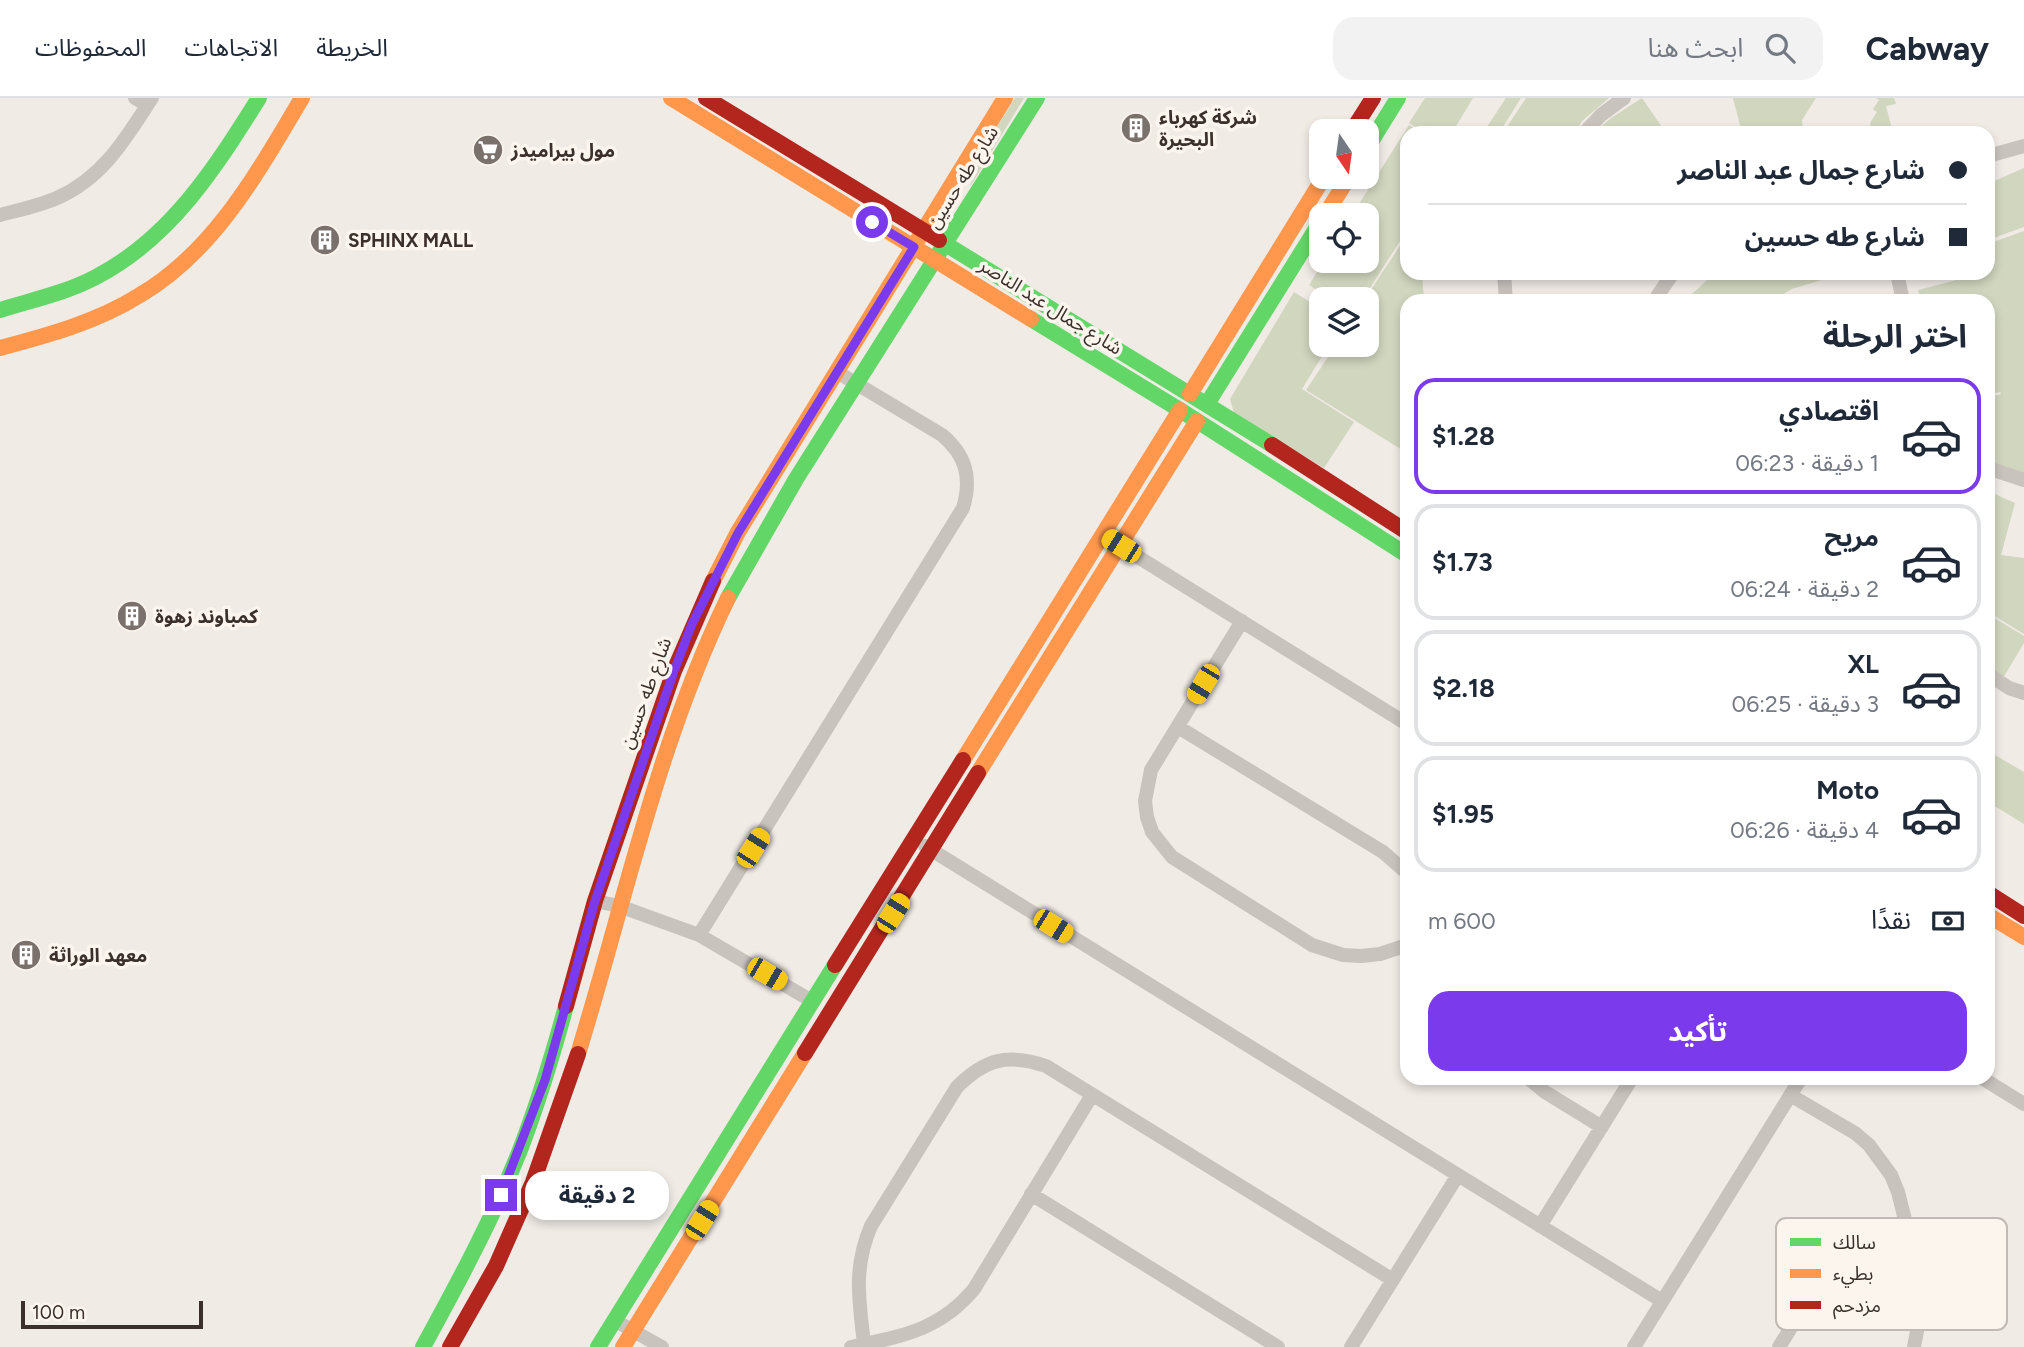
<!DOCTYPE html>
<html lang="ar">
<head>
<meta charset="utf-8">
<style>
	:root { --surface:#fff; --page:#f2f2f3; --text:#1f2937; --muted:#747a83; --line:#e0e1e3; --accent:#7c3aed }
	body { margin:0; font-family:Figtree,"Noto Sans Arabic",sans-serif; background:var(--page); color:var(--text); direction:rtl; height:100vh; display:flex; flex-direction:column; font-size:26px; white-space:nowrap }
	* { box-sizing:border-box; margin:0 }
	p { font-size:23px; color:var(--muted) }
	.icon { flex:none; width:38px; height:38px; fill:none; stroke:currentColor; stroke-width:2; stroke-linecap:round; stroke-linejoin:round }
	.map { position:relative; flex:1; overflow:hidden; direction:ltr }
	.sheet { position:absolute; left:1400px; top:196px; width:595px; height:791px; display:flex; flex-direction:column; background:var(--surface); border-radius:21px; box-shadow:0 4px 10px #0003; direction:rtl }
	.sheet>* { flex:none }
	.hud { position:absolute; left:1400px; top:28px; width:595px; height:154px; border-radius:21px; box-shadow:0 4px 10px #0003; direction:rtl; display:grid; align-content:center; height:154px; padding:0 28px; background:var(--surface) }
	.needle { width:46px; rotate:167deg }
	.fabs { position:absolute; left:1309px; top:21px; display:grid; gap:14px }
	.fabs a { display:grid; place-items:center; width:70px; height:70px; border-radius:14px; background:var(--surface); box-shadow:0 4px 10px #0003; font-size:35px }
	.scale { position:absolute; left:21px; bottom:18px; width:182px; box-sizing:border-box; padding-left:7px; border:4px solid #3b302b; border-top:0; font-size:19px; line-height:24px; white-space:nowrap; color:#3b302b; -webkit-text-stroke:5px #fbf5ee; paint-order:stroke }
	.end { position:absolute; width:32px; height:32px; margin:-16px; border:9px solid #7c3aed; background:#fff; box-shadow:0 0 0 4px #fff }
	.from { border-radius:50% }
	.bubble { position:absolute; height:49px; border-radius:21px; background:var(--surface); box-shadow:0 4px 10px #0003; font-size:23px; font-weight:700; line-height:49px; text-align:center; direction:rtl }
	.car { position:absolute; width:21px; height:42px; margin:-21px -10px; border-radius:9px; box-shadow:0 0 5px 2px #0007; background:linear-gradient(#f5c518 24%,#345 0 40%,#f5c518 0 76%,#345 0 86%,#f5c518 0) }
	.hud b { display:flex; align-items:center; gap:24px; height:66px; font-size:26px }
	.hud b+b { border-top:2px solid var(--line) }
	.hud i { width:18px; height:18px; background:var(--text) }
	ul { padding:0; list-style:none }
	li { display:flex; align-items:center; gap:21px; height:116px; margin:0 14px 10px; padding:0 14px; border:4px solid var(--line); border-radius:21px }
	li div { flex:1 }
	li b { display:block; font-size:26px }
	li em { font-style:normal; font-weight:700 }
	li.selected { border-color:var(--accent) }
	li>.icon { width:63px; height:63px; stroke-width:1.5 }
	h2 { padding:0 28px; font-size:32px; line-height:84px }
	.pay { display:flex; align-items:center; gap:18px; height:77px; padding:0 28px; font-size:26px }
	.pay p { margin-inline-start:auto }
	.button { display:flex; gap:14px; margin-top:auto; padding:14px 28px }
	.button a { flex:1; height:80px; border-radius:21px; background:var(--accent); color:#fff; font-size:28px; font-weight:700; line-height:80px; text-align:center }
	header { display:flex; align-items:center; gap:42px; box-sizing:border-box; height:98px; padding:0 35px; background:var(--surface); border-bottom:2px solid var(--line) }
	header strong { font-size:33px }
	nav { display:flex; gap:38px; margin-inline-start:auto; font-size:24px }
	.search { width:490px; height:63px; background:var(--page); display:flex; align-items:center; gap:18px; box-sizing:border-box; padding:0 24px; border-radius:21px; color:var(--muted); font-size:26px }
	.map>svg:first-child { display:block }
	.green { fill:#d1d6bf }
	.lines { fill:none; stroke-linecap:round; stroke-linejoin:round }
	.street { stroke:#c9c3be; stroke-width:14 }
	.fast { stroke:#63d668; stroke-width:16 }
	.slow { stroke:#ff974d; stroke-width:16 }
	.jam { stroke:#b3261e; stroke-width:16 }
	.route { stroke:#7c3aed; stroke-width:9 }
	.labels { text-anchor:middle; stroke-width:7; stroke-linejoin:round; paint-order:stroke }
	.poi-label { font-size:19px; font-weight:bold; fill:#3b302b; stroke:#fbf5ee; text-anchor:start }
	.street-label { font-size:19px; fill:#3b302b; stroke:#fbf5ee }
	.key { fill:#fbf5ee; stroke:#c1bab4; stroke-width:2 }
	.key-label { font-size:19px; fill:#3b302b }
</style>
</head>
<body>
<header>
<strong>Cabway</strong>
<div class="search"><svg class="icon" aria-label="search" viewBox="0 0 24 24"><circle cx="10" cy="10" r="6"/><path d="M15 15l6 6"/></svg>ابحث هنا</div>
<nav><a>الخريطة</a><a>الاتجاهات</a><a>المحفوظات</a></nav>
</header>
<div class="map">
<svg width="2024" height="1249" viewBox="0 0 2024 1249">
	<rect width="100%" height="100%" fill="#f0ebe5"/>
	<!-- green -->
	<path class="green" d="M1015,0H1024L970,89L978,60Z
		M1425,0H1473L1452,35H1425L1409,25Z
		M1506,0H1521L1499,35H1483Z
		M1526,0H1609L1582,23L1575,35H1503Z
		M1642,0L1666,35H1594L1611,20Z
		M1733,0H1816L1802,22L1803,30L1811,35H1742Z
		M1876,0H1894L1896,6L1886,8L1893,35H1871L1870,25L1877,14L1873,11L1879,2Z
		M1409,27L1422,35H1407V132L1363,201H1332L1309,187L1324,163H1367V117H1352Z
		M2024,70V129L1988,142V89L1992,88L1994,83Z
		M2024,133V379L1988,366V300L2001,296L2000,294L1988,297V203H1921L1918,192L1968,179V175H1988V146Z
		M1407,137V175H1422L1424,203H1407V355L1306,292L1336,247H1367L1365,201Z
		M1715,175H1844L1792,191L1770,203H1684Z
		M1294,194L1321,211V247H1329L1302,291L1354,324L1324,370L1234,315L1230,301Z
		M1988,393L2015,405L2001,457L2024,460V536L1988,514Z
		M1988,516L2024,538V545L2003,580L1988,571Z
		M1988,653L2024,674V726L1988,704Z"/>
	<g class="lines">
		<!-- street -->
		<path class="street" d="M135,0L147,7
			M1584,35L1601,17L1624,0
			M1988,58L2024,48
			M0,117C19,112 39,108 57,100C103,80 126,40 152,0
			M1504,175L1506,203
			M1897,175L1903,203
			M1654,203L1673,175
			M1988,370L2024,382
			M1114,444L1407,626
			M1242,523L1151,672L1145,703L1147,719L1152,734L1172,759L1312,847L1343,857L1361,858L1380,856L1407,847
			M1988,576L2009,590L2024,595
			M1178,629L1383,754L1407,775
			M925,748L1662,1203
			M595,803L619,808L699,837L812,903
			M699,837L963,410C972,380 966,357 942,337L837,274
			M1528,980L1545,994L1602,1029
			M1982,980L2024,1006
			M1790,997L1855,1035L1869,1047L1891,1077L1898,1094L1919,1177L1921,1212L1914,1249
			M1031,1096L1278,1249
			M1540,1128L1632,980
			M614,1222L662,1249
			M864,1246C859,1202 853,1170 871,1128L957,989C985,961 1008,955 1046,968L1393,1182
			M851,1249C901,1238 939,1233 974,1191L1092,997
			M1351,1249L1458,1077
			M1634,1249L1801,980
			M1779,1249C1788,1235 1796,1220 1806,1207C1832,1171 1873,1163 1913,1153"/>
		<!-- fast -->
		<path class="fast" d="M1367,50L1398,0
			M939,142L1272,347
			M0,212C32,202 66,195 96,179C171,140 215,70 259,0
			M1031,221L1180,312L1407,457
			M1207,306L1321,123
			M728,500L796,381L1037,0
			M423,1249C458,1185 493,1120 520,1052C538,1005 553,956 566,908
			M598,1249L835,867"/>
		<!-- slow -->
		<path class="slow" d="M671,0L1031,221
			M1325,117L1349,79
			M0,250C49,237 97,224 140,197C215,153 259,72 302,0
			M1190,296L1324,79
			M713,483L738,434L1005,0
			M963,662L1180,312
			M978,675L1197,323
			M1988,817L2024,839
			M578,956C625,803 658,644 728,500
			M623,1249L805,955"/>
		<!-- jam -->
		<path class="jam" d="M706,0L939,142
			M1352,33L1373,0
			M1272,347L1407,434
			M1988,795L2024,818
			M835,867L963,662
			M566,908L595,803L674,573L713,483
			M805,955L978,675
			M450,1249L496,1168L533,1084L578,956"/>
	</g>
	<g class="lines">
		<!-- route -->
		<path class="route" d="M501,1097L545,982L595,803L674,573L692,526L738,435L914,149L872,124"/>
	</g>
	<!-- icons -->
	<defs>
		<g id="building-disc" transform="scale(1.575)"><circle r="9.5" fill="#7a716c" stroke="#fbf5ee"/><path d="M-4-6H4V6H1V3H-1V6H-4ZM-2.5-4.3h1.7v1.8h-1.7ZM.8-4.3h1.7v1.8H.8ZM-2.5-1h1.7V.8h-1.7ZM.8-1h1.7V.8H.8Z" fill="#fff"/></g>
		<g id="supermarket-disc" transform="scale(1.575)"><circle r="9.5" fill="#7a716c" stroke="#fbf5ee"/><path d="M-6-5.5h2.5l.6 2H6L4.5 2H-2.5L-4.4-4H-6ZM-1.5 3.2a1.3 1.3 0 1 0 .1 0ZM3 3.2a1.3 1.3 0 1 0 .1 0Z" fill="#fff"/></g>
	</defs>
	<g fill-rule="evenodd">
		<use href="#building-disc" x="1136" y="30"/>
		<use href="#supermarket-disc" x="488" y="52"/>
		<use href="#building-disc" x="325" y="142"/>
		<use href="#building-disc" x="132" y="518"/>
		<use href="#building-disc" x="26" y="857"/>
	</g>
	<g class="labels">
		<!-- poi labels -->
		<g class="poi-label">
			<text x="1159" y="26">شركة كهرباء<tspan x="1159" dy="22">البحيرة</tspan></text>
			<text x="511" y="59">مول بيراميدز</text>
			<text x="348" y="149">SPHINX MALL</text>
			<text x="155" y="525">كمباوند زهوة</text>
			<text x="49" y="864">معهد الوراثة</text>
		</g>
		<!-- street labels -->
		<g class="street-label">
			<text transform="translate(962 79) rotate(-58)" y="7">شارع طه حسين</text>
			<text transform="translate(1051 208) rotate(32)" y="7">شارع جمال عبد الناصر</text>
			<text transform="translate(645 595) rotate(-70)" y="7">شارع طه حسين</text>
		</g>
	</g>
	<!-- legend -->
	<rect x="1776" y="1120" width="231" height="112" rx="10" class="key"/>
	<rect x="1790" y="1140" width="31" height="8" fill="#63d668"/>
	<rect x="1790" y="1171" width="31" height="9" fill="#ff974d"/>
	<rect x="1790" y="1203" width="31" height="8" fill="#b3261e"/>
	<g class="key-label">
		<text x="1833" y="1151">سالك</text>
		<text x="1833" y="1182">بطيء</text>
		<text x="1833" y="1214">مزدحم</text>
	</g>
</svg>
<div class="fabs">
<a><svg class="needle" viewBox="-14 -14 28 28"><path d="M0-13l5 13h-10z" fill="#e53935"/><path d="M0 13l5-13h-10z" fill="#747a83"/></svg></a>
<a><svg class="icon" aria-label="locate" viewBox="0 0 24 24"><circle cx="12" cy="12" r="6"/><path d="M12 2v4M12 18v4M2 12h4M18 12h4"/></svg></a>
<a><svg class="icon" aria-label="layers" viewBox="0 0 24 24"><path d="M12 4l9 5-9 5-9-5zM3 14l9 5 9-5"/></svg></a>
</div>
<div class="scale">100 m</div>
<i class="end from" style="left:872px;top:124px"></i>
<i class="end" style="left:501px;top:1097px"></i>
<div class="bubble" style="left:525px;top:1073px;width:144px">2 دقيقة</div>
<i class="car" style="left:1121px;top:448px;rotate:302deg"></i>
<i class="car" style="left:1203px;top:586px;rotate:211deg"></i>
<i class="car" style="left:753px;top:750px;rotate:32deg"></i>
<i class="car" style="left:893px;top:815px;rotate:32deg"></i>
<i class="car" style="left:1053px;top:828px;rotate:122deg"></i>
<i class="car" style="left:767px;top:876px;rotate:120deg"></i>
<i class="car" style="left:702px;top:1122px;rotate:32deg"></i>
<div class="hud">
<b><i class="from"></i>شارع جمال عبد الناصر</b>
<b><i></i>شارع طه حسين</b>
</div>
<section class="sheet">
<h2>اختر الرحلة</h2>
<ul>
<li class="selected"><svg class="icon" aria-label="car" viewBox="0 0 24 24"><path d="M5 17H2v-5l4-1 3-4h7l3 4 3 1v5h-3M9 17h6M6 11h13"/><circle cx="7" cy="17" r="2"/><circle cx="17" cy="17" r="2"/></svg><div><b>اقتصادي</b><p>1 دقيقة · 06:23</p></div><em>$1.28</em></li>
<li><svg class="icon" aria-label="car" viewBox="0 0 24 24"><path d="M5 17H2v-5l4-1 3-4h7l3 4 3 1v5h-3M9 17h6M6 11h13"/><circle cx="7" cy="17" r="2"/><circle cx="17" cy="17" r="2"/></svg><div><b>مريح</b><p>2 دقيقة · 06:24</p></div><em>$1.73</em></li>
<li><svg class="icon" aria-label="car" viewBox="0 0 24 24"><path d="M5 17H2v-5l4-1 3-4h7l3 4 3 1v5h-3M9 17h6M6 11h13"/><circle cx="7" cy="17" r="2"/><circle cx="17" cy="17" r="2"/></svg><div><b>XL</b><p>3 دقيقة · 06:25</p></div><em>$2.18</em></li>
<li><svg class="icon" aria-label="car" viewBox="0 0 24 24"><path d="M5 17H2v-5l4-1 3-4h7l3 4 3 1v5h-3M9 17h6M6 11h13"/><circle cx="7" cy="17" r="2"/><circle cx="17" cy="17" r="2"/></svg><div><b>Moto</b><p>4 دقيقة · 06:26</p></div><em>$1.95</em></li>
</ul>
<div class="pay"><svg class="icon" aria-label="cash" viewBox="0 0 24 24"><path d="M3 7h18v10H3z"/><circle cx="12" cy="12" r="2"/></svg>نقدًا<p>600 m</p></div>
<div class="button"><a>تأكيد</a></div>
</section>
</div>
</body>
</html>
